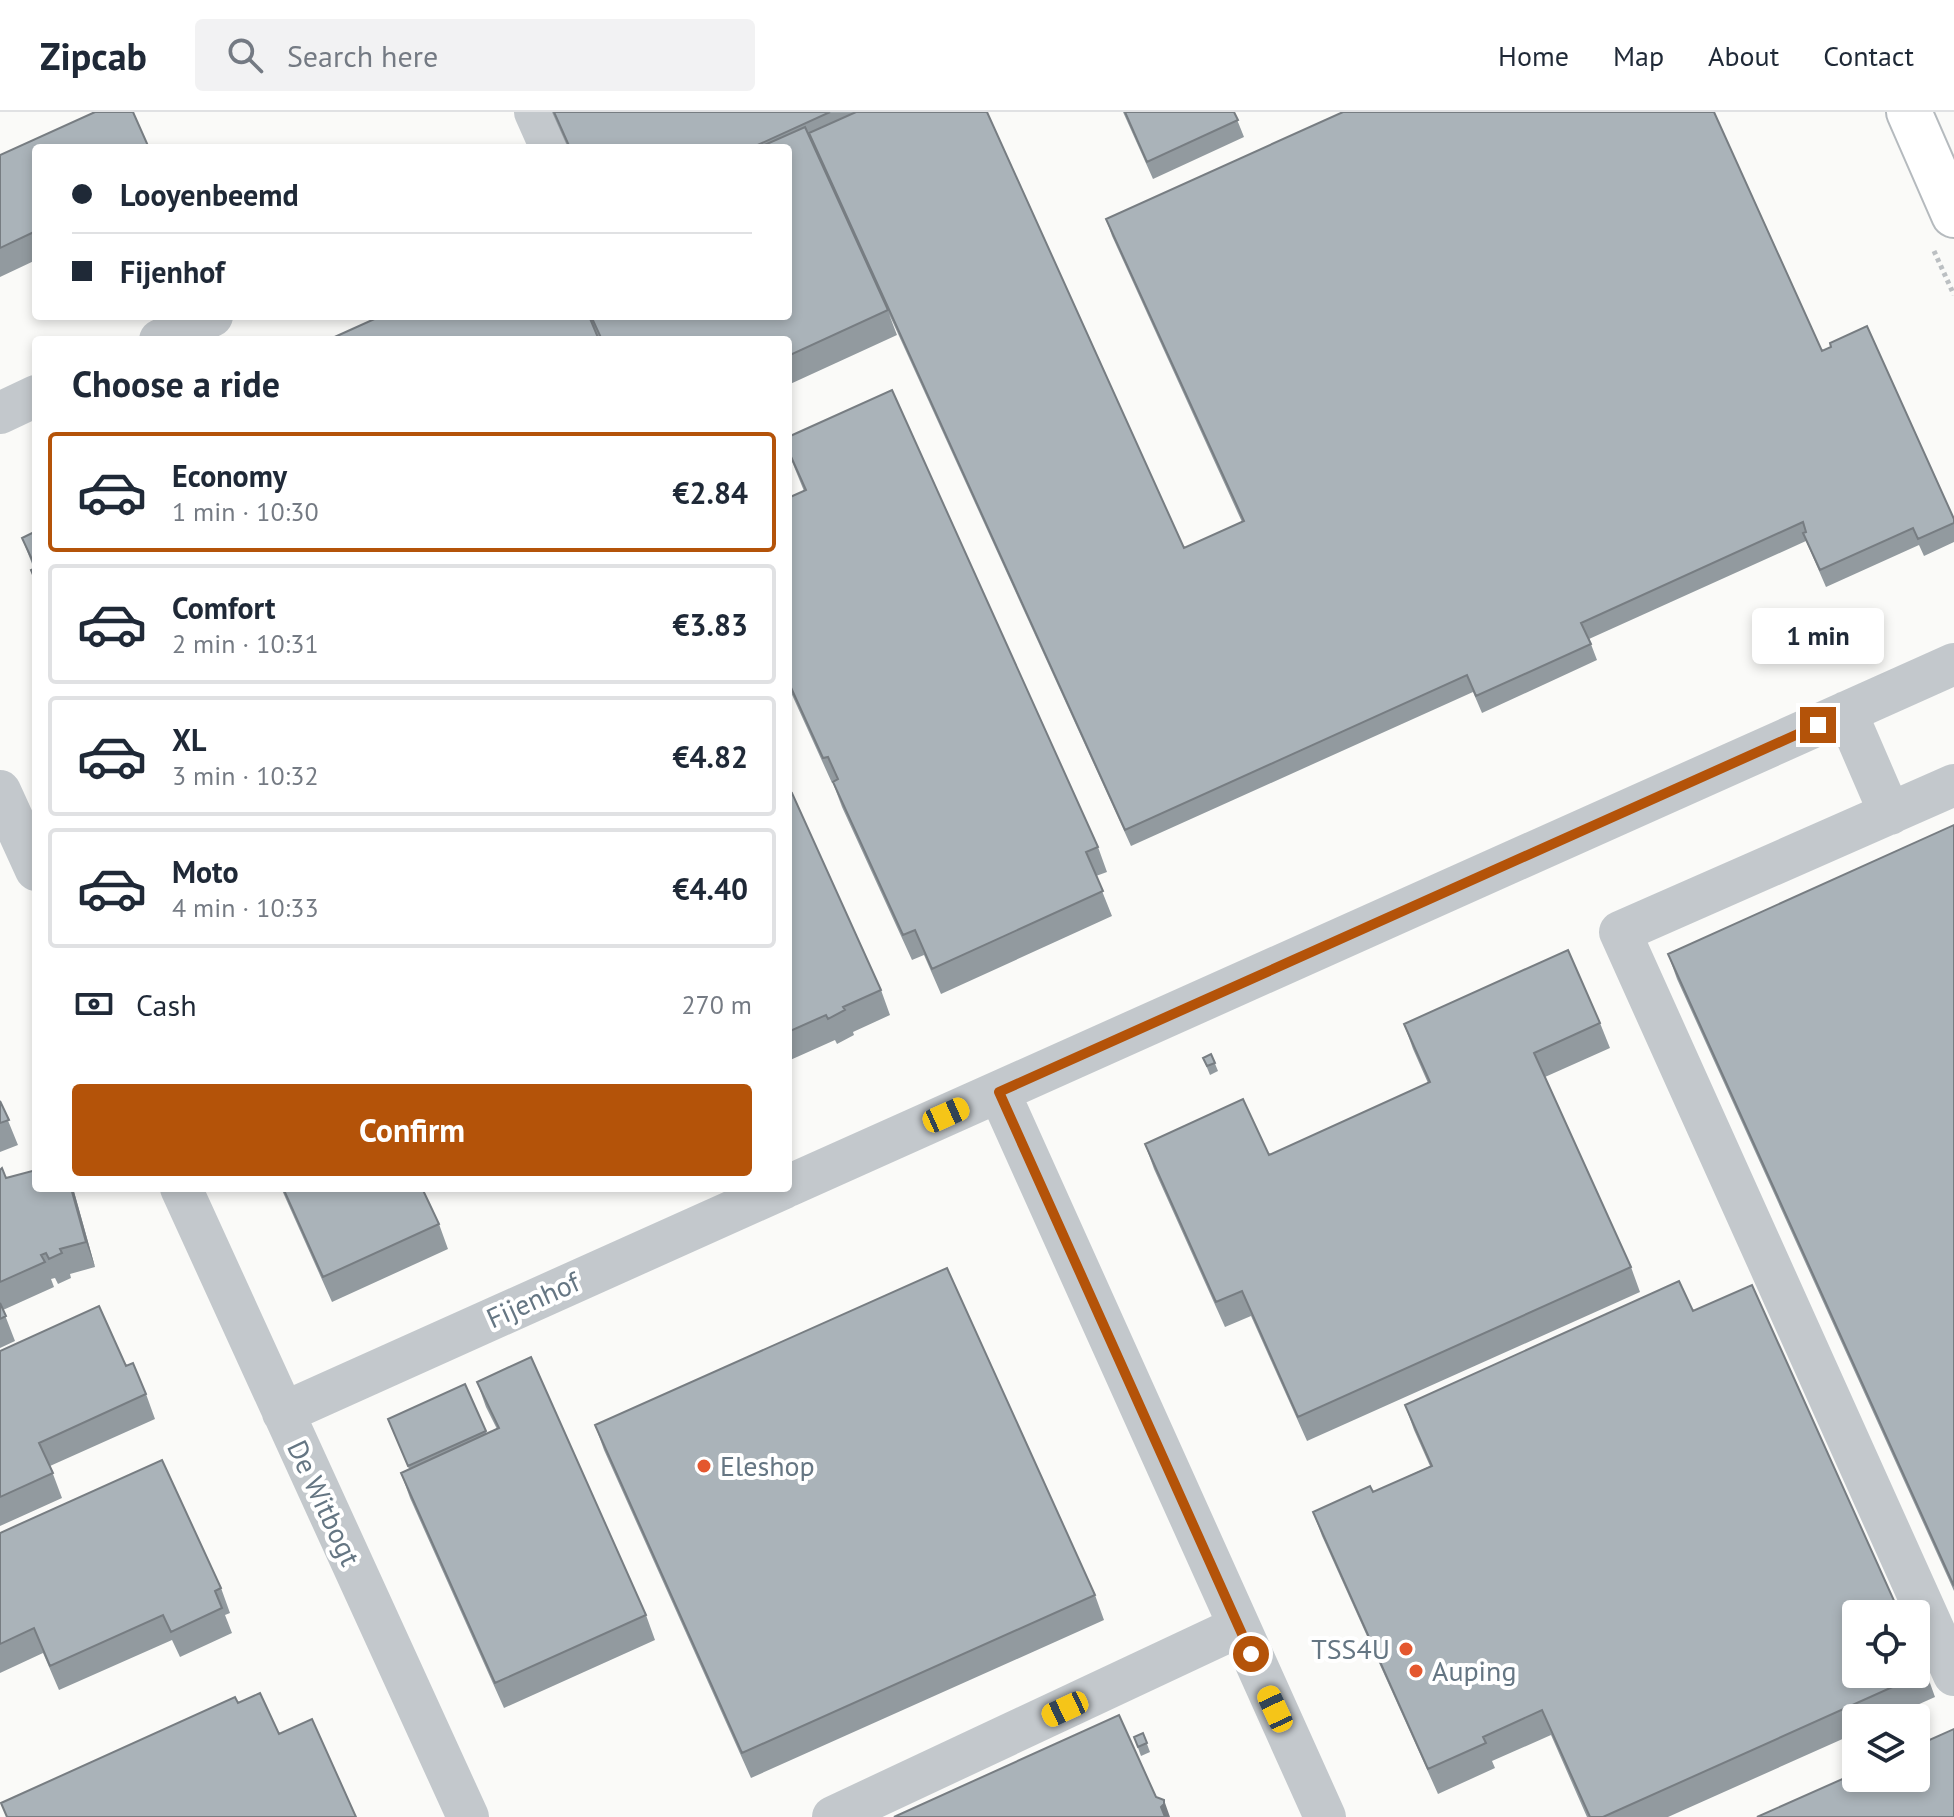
<!DOCTYPE html>
<html lang="en">
<head>
<meta charset="utf-8">
<style>
	:root { --surface:#fff; --page:#f2f2f3; --text:#1f2937; --muted:#747a83; --line:#e0e1e3; --accent:#b45309 }
	body { margin:0; font-family:"PT Sans",sans-serif; background:var(--page); color:var(--text); height:100vh; display:flex; flex-direction:column; font-size:30px; white-space:nowrap }
	* { box-sizing:border-box; margin:0 }
	p { font-size:26px; color:var(--muted) }
	.icon { flex:none; width:44px; height:44px; fill:none; stroke:currentColor; stroke-width:2; stroke-linecap:round; stroke-linejoin:round }
	.map { position:relative; flex:1; overflow:hidden }
	.drawer { position:absolute; left:32px; top:224px; width:760px; height:856px; display:flex; flex-direction:column; background:var(--surface); border-radius:8px; box-shadow:0 4px 12px #0003 }
	.drawer>* { flex:none }
	.banner { position:absolute; left:32px; top:32px; width:760px; height:176px; border-radius:8px; box-shadow:0 4px 12px #0003; display:grid; align-content:center; height:176px; padding:0 40px; background:var(--surface) }
	.fabs { position:absolute; left:1842px; top:1488px; display:grid; gap:16px }
	.fabs a { display:grid; place-items:center; width:88px; height:88px; border-radius:8px; background:var(--surface); box-shadow:0 4px 12px #0003; font-size:40px }
	.end { position:absolute; width:36px; height:36px; margin:-18px; border:10px solid #b45309; background:#fff; box-shadow:0 0 0 4px #fff }
	.from { border-radius:50% }
	.bubble { position:absolute; height:56px; border-radius:8px; background:var(--surface); box-shadow:0 4px 12px #0003; font-size:26px; font-weight:800; line-height:56px; text-align:center }
	.car { position:absolute; width:24px; height:48px; margin:-24px -12px; border-radius:10px; box-shadow:0 0 6px 2px #0007; background:linear-gradient(#f5c518 24%,#345 0 40%,#f5c518 0 76%,#345 0 86%,#f5c518 0) }
	.banner b { display:flex; align-items:center; gap:28px; height:76px; font-size:30px }
	.banner b+b { border-top:2px solid var(--line) }
	.banner i { width:20px; height:20px; background:var(--text) }
	ul { padding:0; list-style:none }
	li { display:flex; align-items:center; gap:24px; height:120px; margin:0 16px 12px; padding:0 24px; border:4px solid var(--line); border-radius:8px }
	li div { flex:1 }
	li b { display:block; font-size:30px }
	li em { font-style:normal; font-weight:800 }
	li.active { border-color:var(--accent) }
	li>.icon { width:72px; height:72px; stroke-width:1.5 }
	h2 { padding:0 40px; font-size:36px; line-height:96px }
	.pay { display:flex; align-items:center; gap:20px; height:88px; padding:0 40px; font-size:30px }
	.pay p { margin-inline-start:auto }
	.action { display:flex; gap:16px; margin-top:auto; padding:16px 40px }
	.action a { flex:1; height:92px; border-radius:8px; background:var(--accent); color:#fff; font-size:32px; font-weight:800; line-height:92px; text-align:center }
	header { display:flex; align-items:center; gap:48px; box-sizing:border-box; height:112px; padding:0 40px; background:var(--surface); border-bottom:2px solid var(--line) }
	header strong { font-size:38px }
	nav { display:flex; gap:44px; margin-inline-start:auto; font-size:28px }
	.search { width:560px; height:72px; background:var(--page); display:flex; align-items:center; gap:20px; box-sizing:border-box; padding:0 28px; border-radius:8px; color:var(--muted); font-size:30px }
	.map>svg:first-child { display:block }
	.lines { fill:none; stroke-linecap:round; stroke-linejoin:round }
	.major-casing { stroke:#b5babe; stroke-width:48 }
	.path { stroke:#bbbfc2; stroke-width:5; stroke-dasharray:4 4; stroke-linecap:butt }
	.minor { stroke:#c3c8cc; stroke-width:42 }
	.major { stroke:#fff; stroke-width:44 }
	.wall { fill:#929a9f }
	.shaded-wall { fill:#777d82 }
	.building { fill:#aab3b9; stroke:#777d82; stroke-width:2 }
	.route { stroke:#b45309; stroke-width:10 }
	.poi-dot { fill:#e4572e; stroke:#fff; stroke-width:3 }
	.labels { text-anchor:middle; stroke-width:8; stroke-linejoin:round; paint-order:stroke }
	.street-label { font-size:28px; fill:#657683; stroke:#fff }
	.poi-label { font-size:28px; fill:#657683; stroke:#fff; text-anchor:start }
</style>
</head>
<body>
<header>
<strong>Zipcab</strong>
<div class="search"><svg class="icon" aria-label="search" viewBox="0 0 24 24"><circle cx="10" cy="10" r="6"/><path d="M15 15l6 6"/></svg>Search here</div>
<nav><a>Home</a><a>Map</a><a>About</a><a>Contact</a></nav>
</header>
<div class="map">
<svg width="1954" height="1705" viewBox="0 0 1954 1705">
	<rect width="100%" height="100%" fill="#fafaf8"/>
	<g class="lines">
		<!-- major casing -->
		<g class="major-casing">
			<path id="major" d="M1909,0L1954,103"/>
		</g>
		<!-- path -->
		<path class="path" d="M1934,139L1954,183"/>
		<!-- minor -->
		<path class="minor" d="M535,0L551,36
			M160,228L212,204
			M0,301L36,284
			M1846,600L1890,702
			M1954,673L1620,820L1954,1563
			M0,679L36,758
			M999,980L1325,1705
			M788,1074L1954,552
			M181,1076L468,1705
			M283,1301L784,1076
			M833,1705L1238,1515"/>
		<!-- major -->
		<use href="#major" class="major"/>
	</g>
	<!-- wall -->
	<path class="wall" d="M552,0H987L1184,436L1242,410L1112,124L1106,107L1822,239L1954,407V430L1924,444L1919,433L1826,475L1806,429L1589,527L1597,548L1482,601L1473,580L1131,734L889,202L897,223L788,273V228H328L381,204H788V36H568Z
		M1123,0H1234L1244,25L1153,67Z
		M36,36V148L0,165V43Z
		M788,325L1098,735L1107,760L1096,764L1112,804L941,882L924,843L912,848L842,695L833,671H832L788,574V386L804,379L788,340Z
		M36,419V474L31,458L34,457L22,426Z
		M788,677L881,878L890,903L853,920L854,923L837,932L835,928L788,949Z
		M1954,713V1479L1677,867L1668,842Z
		M1600,911L1610,936L1545,965L1631,1155L1640,1180L1307,1329L1251,1204L1225,1215L1154,1057L1145,1032L1269,1043L1428,971L1413,937L1404,912Z
		M1211,942L1218,959L1210,963L1203,946Z
		M0,989L18,1033L0,1040Z
		M0,1058L6,1066L73,1076L95,1155L70,1162L71,1166L58,1172L55,1166L51,1167L54,1175L3,1198L15,1229L0,1236Z
		M281,1076H422L439,1112L448,1137L332,1190Z
		M1693,1199L1926,1560L1935,1585L1888,1606H1856V1621L1668,1705H1587L1551,1623L1492,1649L1495,1656L1438,1682L1322,1424L1313,1400L1373,1380L1430,1354L1414,1318L1405,1293Z
		M0,1239L126,1254L146,1282L155,1307L50,1354L62,1386L0,1414Z
		M477,1270L646,1503L655,1528L504,1596L410,1386L401,1361L409,1357L388,1307L465,1272L487,1322L497,1317L486,1295Z
		M595,1313L1095,1483L1104,1508L751,1666L604,1338Z
		M0,1421L221,1476L230,1501L225,1503L232,1521L180,1545L172,1528L59,1578L43,1541L0,1561Z
		M1143,1621L1150,1640L1141,1644L1134,1625Z"/>
	<!-- shaded-wall -->
	<path class="shaded-wall" d="M71,1076H73L95,1155L86,1130Z
		M1164,1688L1170,1705H1164L1161,1695Z"/>
	<!-- building -->
	<path class="building" d="M95,0H133L149,36H36V119L0,136V43Z
		M554,0H830L751,36H570Z
		M856,0H987L1184,436L1244,409L1106,107L1343,0H1714L1822,239L1831,235L1830,231L1867,214L1954,407V411L1918,427L1913,416L1820,458L1803,421L1806,420L1803,410L1581,511L1591,532L1476,584L1467,563L1125,718L809,21Z
		M1125,0H1234L1238,8L1147,50Z
		M805,15L888,198L788,244V228H602L591,204H788V36H758Z
		M381,204H589L599,228H328Z
		M892,278L1098,735L1086,740L1103,779L932,857L915,818L903,823L833,670L838,667L828,645L823,646L788,569V386L806,378L788,338V325Z
		M36,419V470L31,458L36,456L22,426Z
		M788,677L790,682L792,681L881,878L843,895L845,898L828,907L826,903L788,920Z
		M1954,713V1474L1668,842Z
		M1568,838L1600,911L1534,941L1631,1155L1298,1305L1242,1179L1216,1190L1145,1032L1243,987L1269,1043L1430,970L1404,912Z
		M1211,942L1215,951L1207,954L1203,946Z
		M0,989L9,1008L0,1011Z
		M2,1056L6,1066L36,1058V1076H71L86,1130L60,1137L62,1141L49,1147L46,1141L41,1143L45,1150L0,1170V1058Z
		M283,1076H422L439,1112L323,1165Z
		M947,1156L1095,1483L742,1641L595,1313Z
		M1679,1169L1693,1199L1752,1173L1900,1502H1856V1562H1916V1538L1926,1560L1603,1705H1590L1542,1598L1483,1625L1486,1631L1428,1657L1313,1400L1370,1374L1373,1380L1432,1354L1405,1293Z
		M0,1191L6,1204L0,1207Z
		M99,1194L126,1254L133,1251L146,1282L39,1331L53,1361L0,1385V1239Z
		M531,1245L646,1503L495,1571L401,1361L499,1316L477,1270Z
		M465,1272L486,1319L408,1354L388,1307Z
		M162,1348L221,1476L215,1479L222,1496L171,1520L163,1503L50,1554L34,1516L0,1532V1421Z
		M260,1581L279,1622L312,1607L356,1705H7L1,1691L235,1585L238,1591Z
		M1119,1603L1156,1685L1164,1688V1692L1161,1695L1165,1705H894Z
		M1954,1617V1705H1757L1856,1661V1666H1916V1634Z
		M1143,1621L1147,1631L1138,1635L1134,1625Z"/>
	<g class="lines">
		<!-- route -->
		<path class="route" d="M1251,1542L999,980L1818,613"/>
	</g>
	<!-- markers -->
	<g class="poi-dot">
		<circle cx="704" cy="1354" r="8"/>
		<circle cx="1406" cy="1537" r="8"/>
		<circle cx="1416" cy="1559" r="8"/>
	</g>
	<g class="labels">
		<!-- street labels -->
		<g class="street-label">
			<text transform="translate(533 1188) rotate(-24)" y="10">Fijenhof</text>
			<text transform="translate(324 1391) rotate(65)" y="10">De Witbogt</text>
		</g>
		<!-- poi labels -->
		<g class="poi-label">
			<text x="720" y="1364">Eleshop</text>
			<text x="1390" y="1547" text-anchor="end">TSS4U</text>
			<text x="1432" y="1569">Auping</text>
		</g>
	</g>
</svg>
<div class="fabs">
<a><svg class="icon" aria-label="locate" viewBox="0 0 24 24"><circle cx="12" cy="12" r="6"/><path d="M12 2v4M12 18v4M2 12h4M18 12h4"/></svg></a>
<a><svg class="icon" aria-label="layers" viewBox="0 0 24 24"><path d="M12 4l9 5-9 5-9-5zM3 14l9 5 9-5"/></svg></a>
</div>
<i class="end from" style="left:1251px;top:1542px"></i>
<i class="end" style="left:1818px;top:613px"></i>
<div class="bubble" style="left:1752px;top:496px;width:132px">1 min</div>
<i class="car" style="left:946px;top:1003px;rotate:66deg"></i>
<i class="car" style="left:1065px;top:1597px;rotate:245deg"></i>
<i class="car" style="left:1275px;top:1597px;rotate:335deg"></i>
<div class="banner">
<b><i class="from"></i>Looyenbeemd</b>
<b><i></i>Fijenhof</b>
</div>
<section class="drawer">
<h2>Choose a ride</h2>
<ul>
<li class="active"><svg class="icon" aria-label="car" viewBox="0 0 24 24"><path d="M5 17H2v-5l4-1 3-4h7l3 4 3 1v5h-3M9 17h6M6 11h13"/><circle cx="7" cy="17" r="2"/><circle cx="17" cy="17" r="2"/></svg><div><b>Economy</b><p>1 min · 10:30</p></div><em>€2.84</em></li>
<li><svg class="icon" aria-label="car" viewBox="0 0 24 24"><path d="M5 17H2v-5l4-1 3-4h7l3 4 3 1v5h-3M9 17h6M6 11h13"/><circle cx="7" cy="17" r="2"/><circle cx="17" cy="17" r="2"/></svg><div><b>Comfort</b><p>2 min · 10:31</p></div><em>€3.83</em></li>
<li><svg class="icon" aria-label="car" viewBox="0 0 24 24"><path d="M5 17H2v-5l4-1 3-4h7l3 4 3 1v5h-3M9 17h6M6 11h13"/><circle cx="7" cy="17" r="2"/><circle cx="17" cy="17" r="2"/></svg><div><b>XL</b><p>3 min · 10:32</p></div><em>€4.82</em></li>
<li><svg class="icon" aria-label="car" viewBox="0 0 24 24"><path d="M5 17H2v-5l4-1 3-4h7l3 4 3 1v5h-3M9 17h6M6 11h13"/><circle cx="7" cy="17" r="2"/><circle cx="17" cy="17" r="2"/></svg><div><b>Moto</b><p>4 min · 10:33</p></div><em>€4.40</em></li>
</ul>
<div class="pay"><svg class="icon" aria-label="cash" viewBox="0 0 24 24"><path d="M3 7h18v10H3z"/><circle cx="12" cy="12" r="2"/></svg>Cash<p>270 m</p></div>
<div class="action"><a>Confirm</a></div>
</section>
</div>
</body>
</html>
